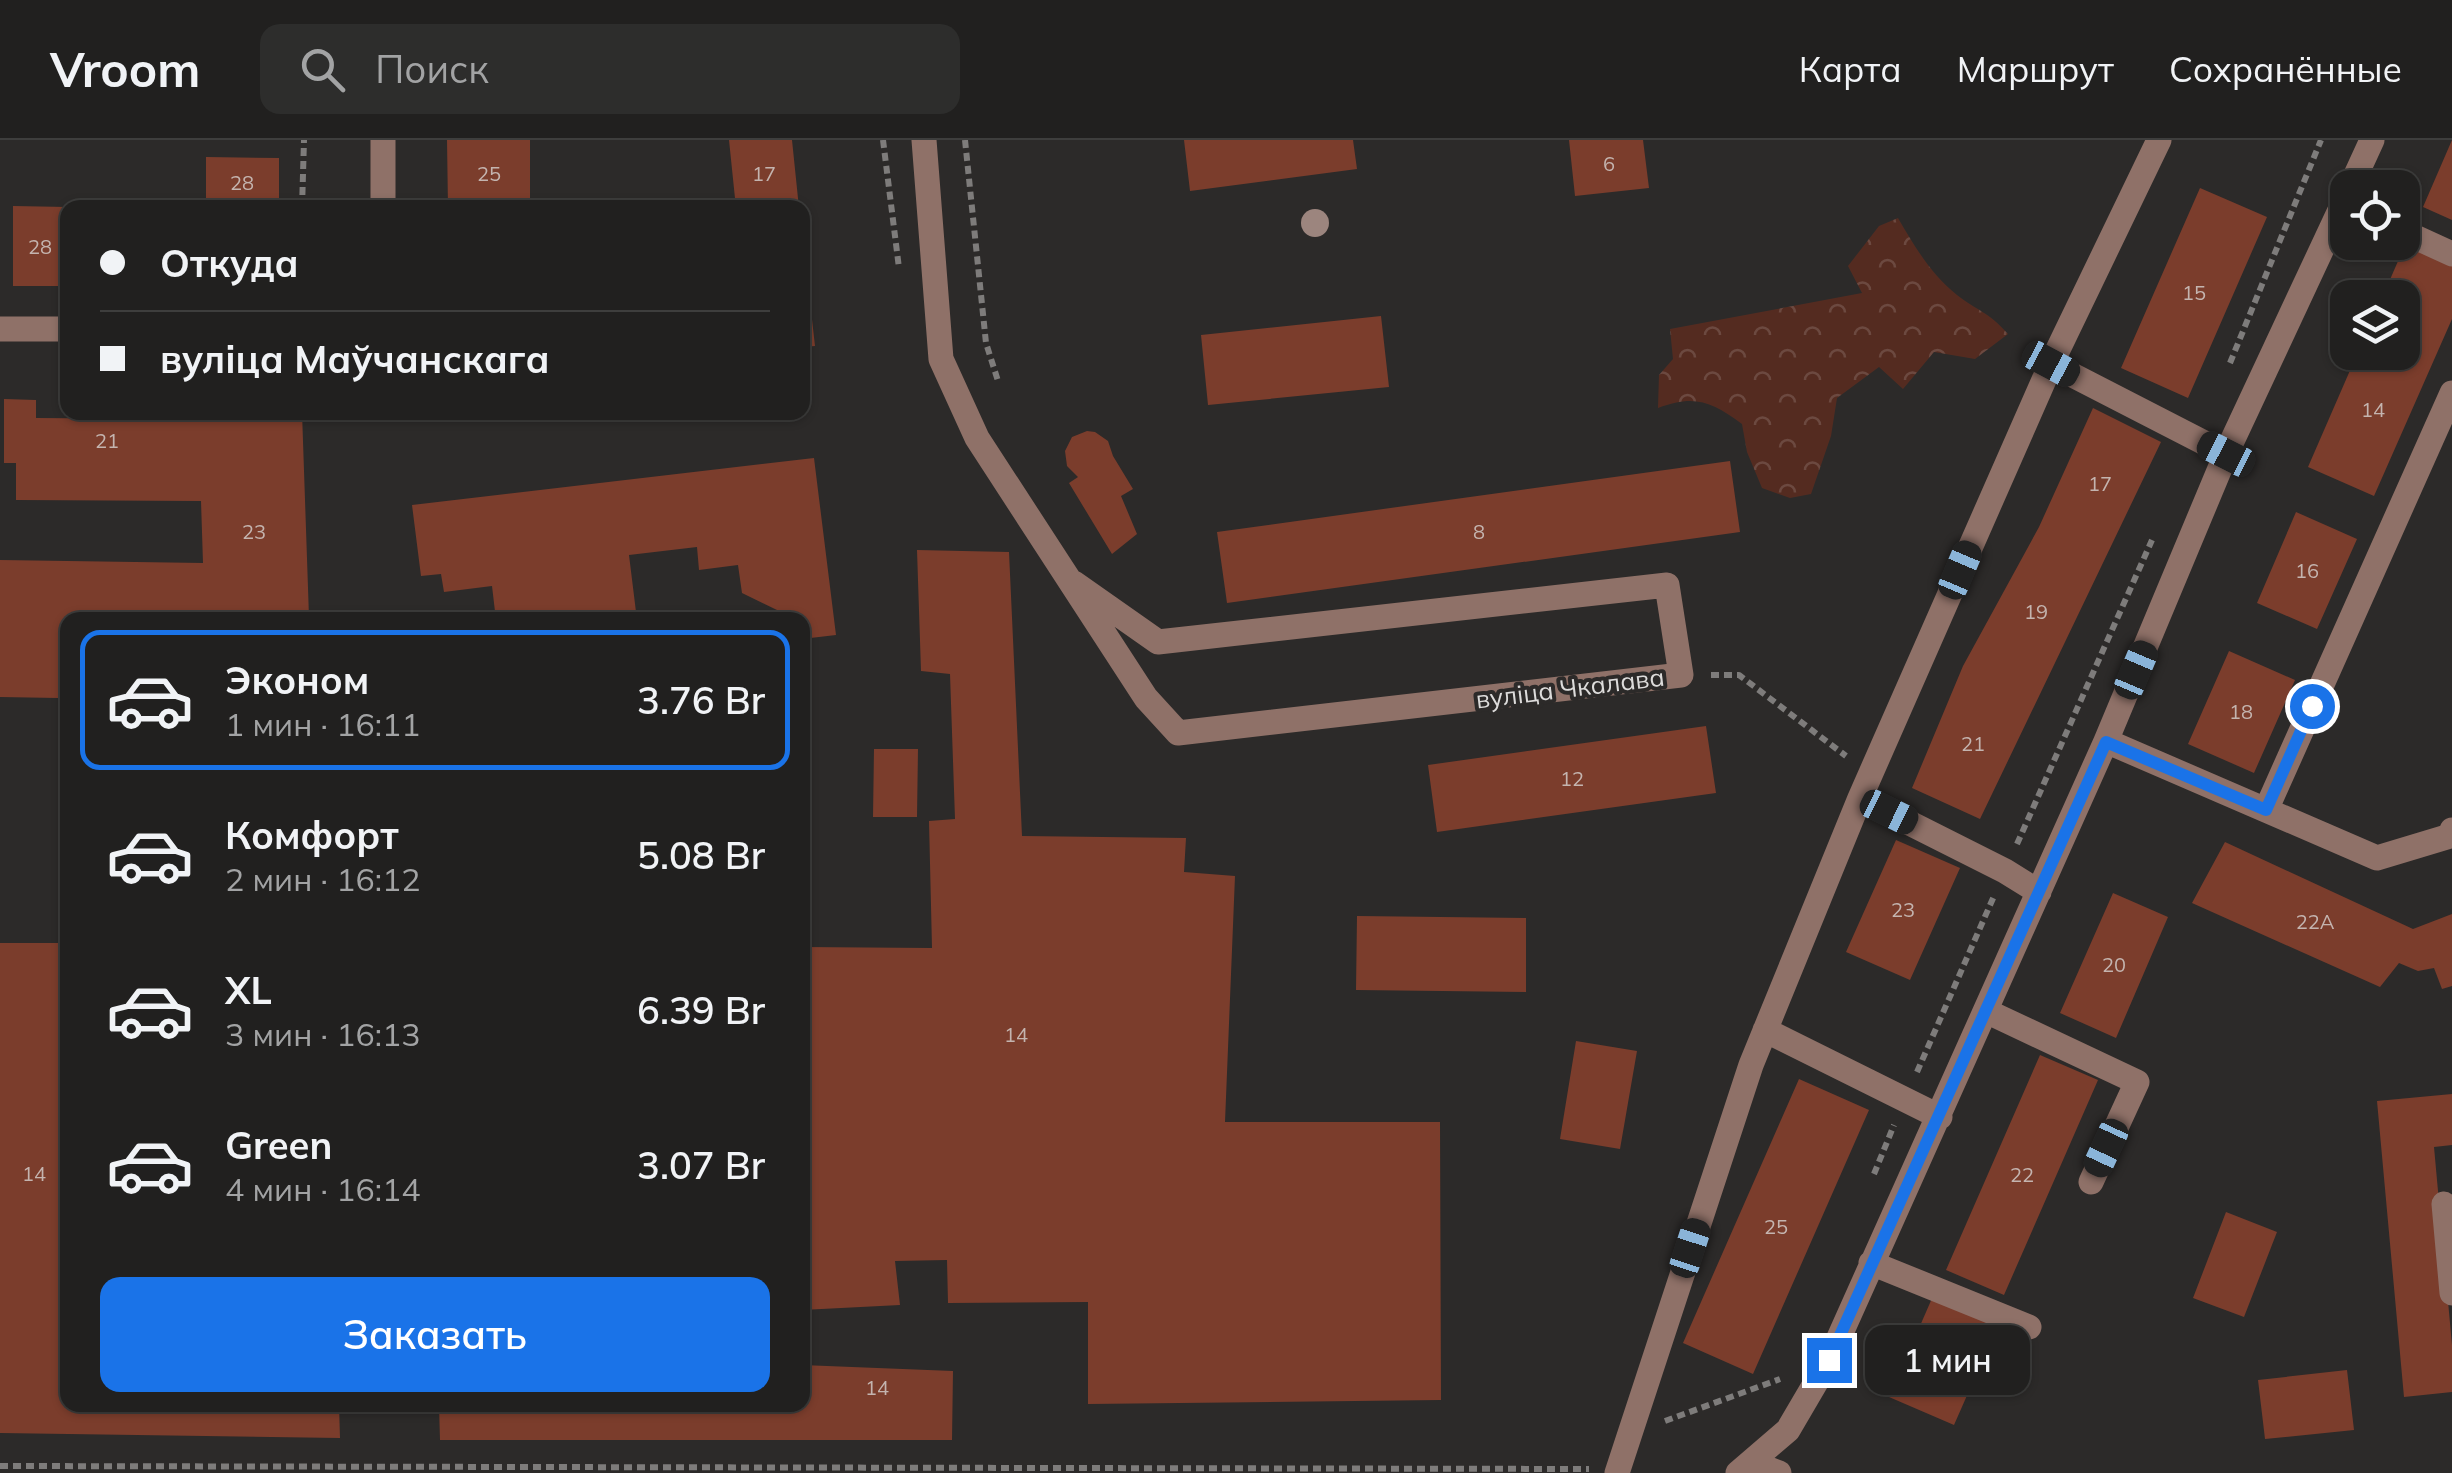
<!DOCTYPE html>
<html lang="ru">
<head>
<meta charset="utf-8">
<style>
	:root { --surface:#21201f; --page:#2d2d2c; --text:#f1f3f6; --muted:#a2a3a4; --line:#3e3e3d; --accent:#1a73e8 }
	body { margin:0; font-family:Mulish,sans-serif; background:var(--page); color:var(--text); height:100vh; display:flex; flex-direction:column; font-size:38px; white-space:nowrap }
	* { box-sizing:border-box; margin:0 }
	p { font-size:32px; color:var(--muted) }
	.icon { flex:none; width:55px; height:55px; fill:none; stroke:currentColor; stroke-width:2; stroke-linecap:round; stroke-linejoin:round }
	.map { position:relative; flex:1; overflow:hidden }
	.details { position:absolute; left:60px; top:472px; width:750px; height:800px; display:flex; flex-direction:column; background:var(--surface); border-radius:20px; box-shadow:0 2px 8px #0004,0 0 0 2px var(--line) }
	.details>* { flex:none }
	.guide { position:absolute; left:60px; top:60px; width:750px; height:220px; border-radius:20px; box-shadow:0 2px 8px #0004,0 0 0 2px var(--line); display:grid; align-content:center; height:220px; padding:0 40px; background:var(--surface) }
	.buttons { position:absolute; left:2330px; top:30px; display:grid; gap:20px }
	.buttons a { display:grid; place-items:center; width:90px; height:90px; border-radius:20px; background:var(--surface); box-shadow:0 2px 8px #0004,0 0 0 2px var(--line); font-size:50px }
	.end { position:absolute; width:45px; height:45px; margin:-22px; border:12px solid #1a73e8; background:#fff; box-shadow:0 0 0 5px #fff }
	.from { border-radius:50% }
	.bubble { position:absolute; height:70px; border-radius:20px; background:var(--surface); box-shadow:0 2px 8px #0004,0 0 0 2px var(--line); font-size:32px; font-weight:600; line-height:70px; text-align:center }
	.car { position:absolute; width:30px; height:60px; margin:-30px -15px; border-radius:12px; box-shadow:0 0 8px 2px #0007; background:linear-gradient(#222 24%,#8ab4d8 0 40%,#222 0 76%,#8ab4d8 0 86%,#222 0) }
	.guide b { display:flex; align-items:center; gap:35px; height:95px; font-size:38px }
	.guide b+b { border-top:2px solid var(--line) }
	.guide i { width:25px; height:25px; background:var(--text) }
	ul { padding:18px 0 0; list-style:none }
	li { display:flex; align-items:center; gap:30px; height:140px; margin:0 20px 15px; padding:0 20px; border:5px solid transparent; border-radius:20px }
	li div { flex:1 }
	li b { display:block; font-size:38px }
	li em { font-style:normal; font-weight:600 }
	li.active { border-color:var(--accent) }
	li>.icon { width:90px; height:90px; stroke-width:1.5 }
	.cta { display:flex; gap:20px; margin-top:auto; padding:20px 40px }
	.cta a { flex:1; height:115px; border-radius:20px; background:var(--accent); color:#fff; font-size:40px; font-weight:600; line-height:115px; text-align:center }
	header { display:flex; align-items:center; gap:60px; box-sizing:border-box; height:140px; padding:0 50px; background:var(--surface); border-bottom:2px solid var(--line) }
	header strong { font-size:48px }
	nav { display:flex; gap:55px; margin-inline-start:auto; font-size:35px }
	.search { width:700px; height:90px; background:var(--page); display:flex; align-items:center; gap:25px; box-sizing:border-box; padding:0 35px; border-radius:20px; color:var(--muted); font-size:38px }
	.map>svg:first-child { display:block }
	.forest { fill:url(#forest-crowns) }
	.building { fill:#7b3d2c }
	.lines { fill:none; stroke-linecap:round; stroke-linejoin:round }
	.path { stroke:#7e7c7b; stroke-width:6; stroke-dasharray:8 5; stroke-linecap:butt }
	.minor { stroke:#8f7168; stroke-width:25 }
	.tree { fill:#9c857e }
	.route { stroke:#1a73e8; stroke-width:12 }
	.labels { text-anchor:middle; stroke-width:8; stroke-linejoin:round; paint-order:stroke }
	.number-label { font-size:20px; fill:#c4b4af }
	.street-label { font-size:25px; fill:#dddcdb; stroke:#2c2a29 }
</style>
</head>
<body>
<header>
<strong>Vroom</strong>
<div class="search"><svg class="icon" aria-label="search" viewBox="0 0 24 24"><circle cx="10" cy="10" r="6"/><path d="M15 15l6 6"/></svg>Поиск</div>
<nav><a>Карта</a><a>Маршрут</a><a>Сохранённые</a></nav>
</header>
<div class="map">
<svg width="2452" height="1333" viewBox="0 0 2452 1333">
	<defs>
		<pattern id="forest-crowns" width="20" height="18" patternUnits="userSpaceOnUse" patternTransform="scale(2.5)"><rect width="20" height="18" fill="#542b20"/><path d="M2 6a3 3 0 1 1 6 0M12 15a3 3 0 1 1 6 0" fill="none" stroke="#6c4940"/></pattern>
	</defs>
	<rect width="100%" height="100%" fill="#2c2a29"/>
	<!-- forest -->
	<path class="forest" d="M1898,78C1915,107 1930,133 1957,155C1977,171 1988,171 2008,194L1975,219L1934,212L1903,249L1879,227L1837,258L1831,296L1811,354L1790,358L1762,348L1747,312L1742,284C1712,262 1695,254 1658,268L1659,235L1673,219L1670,189L1862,153L1848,126L1879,86Z"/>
	<!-- building -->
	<path class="building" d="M447,0H530V68H448Z
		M729,0H792L799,68H736Z
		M1184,0H1353L1357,29L1190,51Z
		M1569,0H1643L1649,48L1575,56Z
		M2452,0V80L2423,67Z
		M206,17L279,18V68H206Z
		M2200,48L2267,77L2188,258L2121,228Z
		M13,66L68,67V146H13Z
		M2405,105L2452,125V179L2374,356L2308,327L2358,212H2402V158H2382Z
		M802,117H805L815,206L802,207Z
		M1381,176L1389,247L1208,265L1201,195Z
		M4,259L36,260V278L169,279L171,272H302L309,477L68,480V573H58V558L0,557V420L203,423L201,361L16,360V323H4Z
		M2093,268L2161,302L1980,679L1912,648L1963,526L2039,387Z
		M1087,291L1095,292L1108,301L1113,316L1133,349L1121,356L1137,394L1112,414L1069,343L1078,337L1067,326L1065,311L1072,297Z
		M814,318L836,495L802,499V480H778L777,470L742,453L738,425L699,430L697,407L629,415L637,480H496L492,446L444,452L441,434L421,436L412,365Z
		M1730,321L1740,392L1227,463L1217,392Z
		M2296,372L2357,399L2317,489L2257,463Z
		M917,410L1009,412L1022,696L1186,698L1184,732L1235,736L1225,982H1440L1441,1260L1088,1264V1162L948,1163L947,1120L895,1121L900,1165L802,1170V807L932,808L929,681L955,679L950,534L921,531Z
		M2229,511L2295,540L2254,633L2188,604Z
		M1706,586L1716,653L1437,692L1428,625Z
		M874,609H918L917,677H873Z
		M1896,700L1960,728L1910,840L1846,812Z
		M2225,702L2413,789L2452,774V846L2442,849L2434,828L2418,831L2399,823L2380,847L2192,763Z
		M2113,753L2168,777L2116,898L2060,873Z
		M1357,776L1526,778V852L1356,850Z
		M0,803H68V1265H339L340,1298L0,1293Z
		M1576,901L1637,911L1620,1009L1560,999Z
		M2040,915L2098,940L2004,1155L1946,1130Z
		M1799,939L1869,970L1753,1234L1683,1203Z
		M2452,954V1005L2434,1007L2452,1205V1252L2404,1257L2377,961Z
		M2226,1072L2277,1092L2244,1177L2193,1158Z
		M1933,1156L1998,1185L1954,1285L1889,1257Z
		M802,1225L953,1231L952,1300H440L439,1265H802Z
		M2347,1230L2354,1290L2265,1299L2258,1240Z"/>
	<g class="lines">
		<!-- path -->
		<path class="path" d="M883,0L899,128
			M965,0L986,203L998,241
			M302,68L304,0
			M2230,223L2321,0
			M1711,535H1739L1846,616
			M2017,704L2152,400
			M1917,932L1994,756
			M1874,1034L1894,985
			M1665,1281L1780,1239
			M0,1326L1589,1329"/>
		<!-- minor -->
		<path class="minor" d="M924,0L941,219L977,298L1146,558L1178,593L1681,535L1667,445L1158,502L1074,443
			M2350,48L2372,0
			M383,68V0
			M2402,91L2452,114
			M0,189H68
			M2051,224L2159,0
			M2106,601L2377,718L2450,696L2452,690
			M1860,658L2051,224L2226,314
			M2266,670L2452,253
			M1986,871L2137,942L2091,1042
			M1765,890L1940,977
			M2444,1064L2452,1153
			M1871,1123L2029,1187
			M1751,1322L1779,1333
			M1617,1333L1751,925L1860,658L2005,731L2039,752
			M1738,1333L1788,1290L1829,1220L2106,601L2226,314L2348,53"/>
	</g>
	<!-- trees -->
	<circle class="tree" cx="1315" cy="83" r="14"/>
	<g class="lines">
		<!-- route -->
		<path class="route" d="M1829,1220L2106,602L2266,670L2312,566"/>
	</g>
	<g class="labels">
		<!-- number labels -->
		<g class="number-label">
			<text x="1609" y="31">6</text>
			<text x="489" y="41">25</text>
			<text x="764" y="41">17</text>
			<text x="242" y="50">28</text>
			<text x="40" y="114">28</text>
			<text x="2194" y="160">15</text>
			<text x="2373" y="277">14</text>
			<text x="107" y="308">21</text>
			<text x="2100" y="351">17</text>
			<text x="254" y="399">23</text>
			<text x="1479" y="399">8</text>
			<text x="2307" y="438">16</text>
			<text x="2036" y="479">19</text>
			<text x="2241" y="579">18</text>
			<text x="1973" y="611">21</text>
			<text x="1572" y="646">12</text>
			<text x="1903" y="777">23</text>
			<text x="2315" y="789">22А</text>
			<text x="2114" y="832">20</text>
			<text x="1016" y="902">14</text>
			<text x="34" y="1041">14</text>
			<text x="2022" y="1042">22</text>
			<text x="1776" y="1094">25</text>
			<text x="877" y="1255">14</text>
		</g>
		<!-- street labels -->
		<g class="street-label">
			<text transform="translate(1570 548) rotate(-7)" y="9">вуліца Чкалава</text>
		</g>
	</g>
</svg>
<div class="buttons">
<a><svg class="icon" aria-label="locate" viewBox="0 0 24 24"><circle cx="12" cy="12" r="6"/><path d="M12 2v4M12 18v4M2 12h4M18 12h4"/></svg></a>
<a><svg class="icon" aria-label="layers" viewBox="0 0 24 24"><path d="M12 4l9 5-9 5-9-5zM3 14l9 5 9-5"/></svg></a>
</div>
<i class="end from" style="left:2312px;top:566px"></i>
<i class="end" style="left:1829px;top:1220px"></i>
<div class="bubble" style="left:1865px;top:1185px;width:165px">1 мин</div>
<i class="car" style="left:2051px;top:224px;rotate:118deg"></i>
<i class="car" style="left:2226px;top:314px;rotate:297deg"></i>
<i class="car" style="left:1960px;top:430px;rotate:23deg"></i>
<i class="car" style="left:2136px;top:530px;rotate:23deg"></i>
<i class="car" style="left:1889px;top:672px;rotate:116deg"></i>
<i class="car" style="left:2106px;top:1008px;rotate:205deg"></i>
<i class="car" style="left:1690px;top:1108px;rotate:18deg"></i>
<div class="guide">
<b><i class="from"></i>Откуда</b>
<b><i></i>вуліца Маўчанскага</b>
</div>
<section class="details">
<ul>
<li class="active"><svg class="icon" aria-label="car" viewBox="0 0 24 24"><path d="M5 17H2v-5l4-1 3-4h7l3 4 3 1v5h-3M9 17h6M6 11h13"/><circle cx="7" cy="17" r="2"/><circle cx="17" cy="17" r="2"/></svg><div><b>Эконом</b><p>1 мин · 16:11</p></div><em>3.76 Br</em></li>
<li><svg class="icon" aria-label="car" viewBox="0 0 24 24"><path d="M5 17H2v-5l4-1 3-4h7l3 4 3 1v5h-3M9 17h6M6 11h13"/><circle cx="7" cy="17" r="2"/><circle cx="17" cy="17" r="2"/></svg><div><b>Комфорт</b><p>2 мин · 16:12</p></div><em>5.08 Br</em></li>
<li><svg class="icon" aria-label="car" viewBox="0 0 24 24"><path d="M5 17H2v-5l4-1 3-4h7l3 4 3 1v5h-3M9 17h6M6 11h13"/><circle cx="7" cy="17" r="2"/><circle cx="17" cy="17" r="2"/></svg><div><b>XL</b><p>3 мин · 16:13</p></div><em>6.39 Br</em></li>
<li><svg class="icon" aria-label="car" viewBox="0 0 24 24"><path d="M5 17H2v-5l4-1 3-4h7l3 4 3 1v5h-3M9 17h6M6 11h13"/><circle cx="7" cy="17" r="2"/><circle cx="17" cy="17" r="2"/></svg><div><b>Green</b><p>4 мин · 16:14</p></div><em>3.07 Br</em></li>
</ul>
<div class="cta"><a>Заказать</a></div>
</section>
</div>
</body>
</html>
